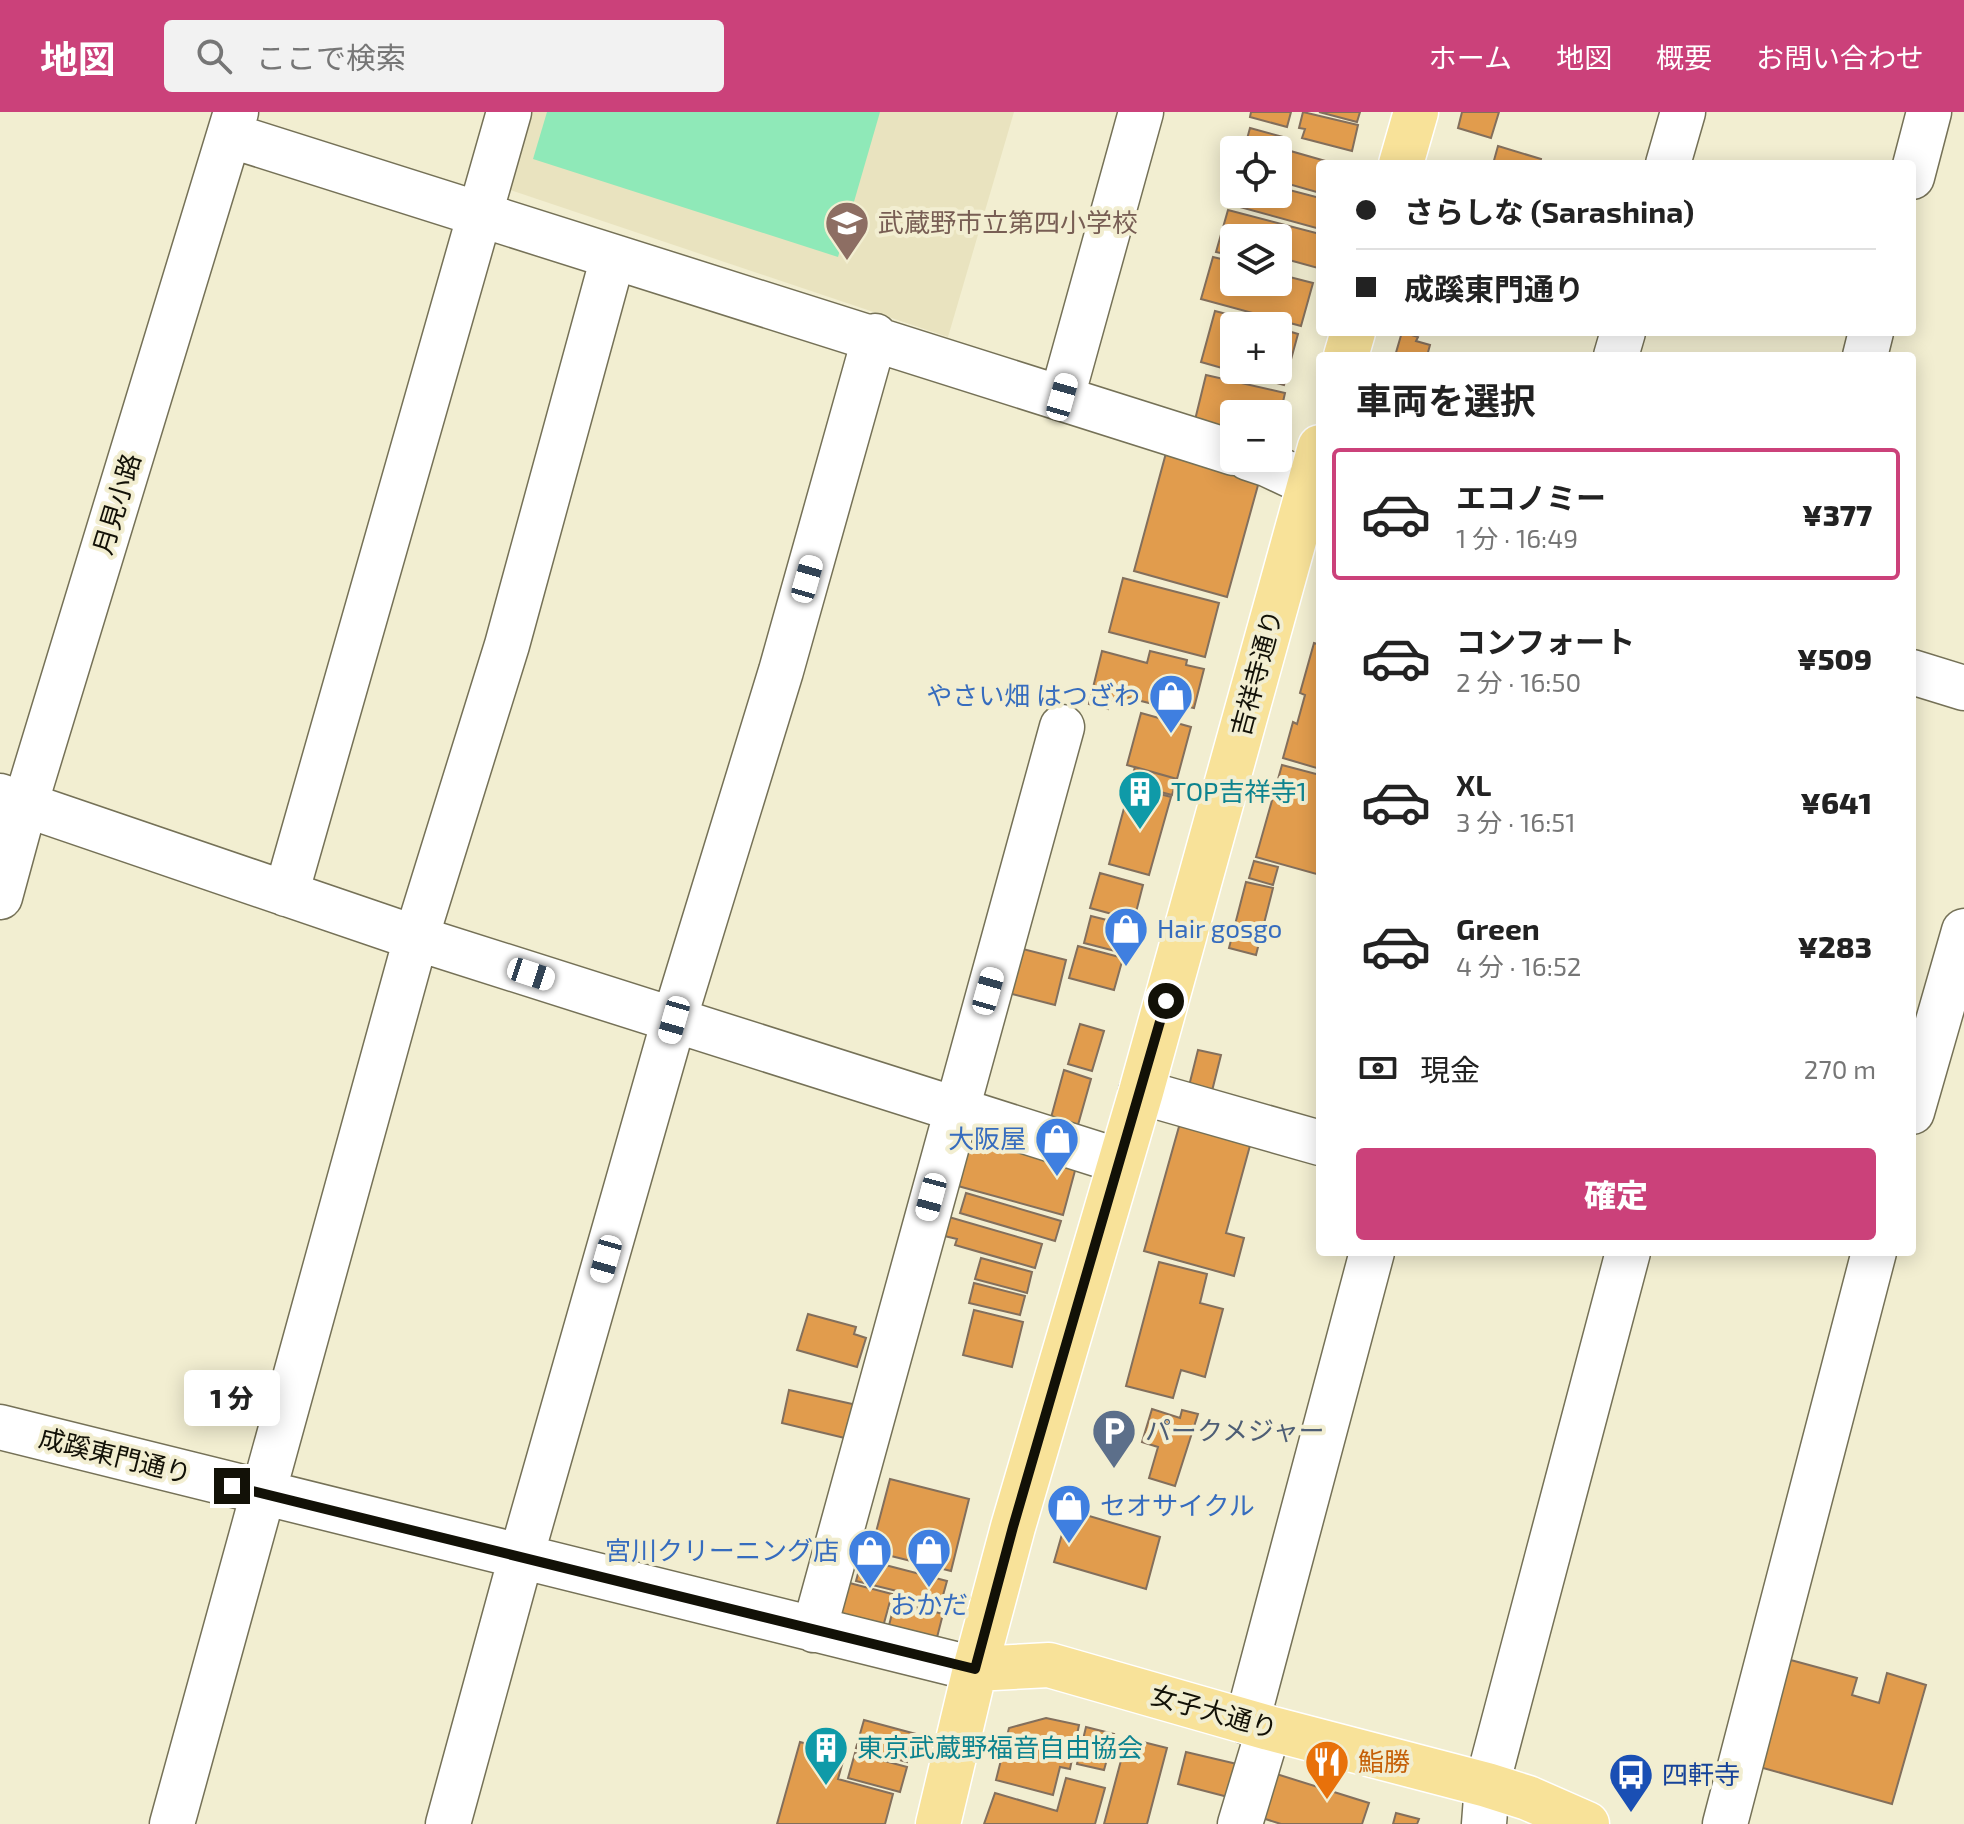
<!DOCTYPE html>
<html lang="ja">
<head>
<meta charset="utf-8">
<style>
	:root { --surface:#fff; --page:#f2f2f2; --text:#222; --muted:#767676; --line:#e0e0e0; --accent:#cb417a }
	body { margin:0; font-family:"Exo 2","Noto Sans JP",sans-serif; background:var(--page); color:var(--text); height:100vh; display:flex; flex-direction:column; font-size:30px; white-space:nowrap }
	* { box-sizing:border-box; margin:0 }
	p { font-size:26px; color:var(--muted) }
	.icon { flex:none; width:44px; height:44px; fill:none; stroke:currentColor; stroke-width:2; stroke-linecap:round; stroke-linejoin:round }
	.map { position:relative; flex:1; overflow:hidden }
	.side { position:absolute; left:1316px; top:240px; width:600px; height:904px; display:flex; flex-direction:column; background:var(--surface); border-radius:8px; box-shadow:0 4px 20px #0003 }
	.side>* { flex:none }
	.top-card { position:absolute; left:1316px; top:48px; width:600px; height:176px; border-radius:8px; box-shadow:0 4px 20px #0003; display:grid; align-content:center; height:176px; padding:0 40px; background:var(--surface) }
	.buttons { position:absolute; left:1220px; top:24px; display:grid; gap:16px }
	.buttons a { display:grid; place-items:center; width:72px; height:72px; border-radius:8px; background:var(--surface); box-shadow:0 4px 20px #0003; font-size:40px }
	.end { position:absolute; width:36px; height:36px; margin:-18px; border:10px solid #121107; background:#fff; box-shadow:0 0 0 4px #fff }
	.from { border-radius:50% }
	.bubble { position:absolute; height:56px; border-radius:8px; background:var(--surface); box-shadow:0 4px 20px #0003; font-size:26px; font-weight:800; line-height:56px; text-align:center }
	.car { position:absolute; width:24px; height:48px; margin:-24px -12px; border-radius:10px; box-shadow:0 0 6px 2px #0007; background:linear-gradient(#fff 24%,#345 0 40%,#fff 0 76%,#345 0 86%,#fff 0) }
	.top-card b { display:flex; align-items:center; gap:28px; height:76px; font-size:30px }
	.top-card b+b { border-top:2px solid var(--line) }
	.top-card i { width:20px; height:20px; background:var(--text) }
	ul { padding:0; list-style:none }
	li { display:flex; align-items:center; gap:24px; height:132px; margin:0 16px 12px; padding:0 24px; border:4px solid transparent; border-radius:8px }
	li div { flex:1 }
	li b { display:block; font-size:30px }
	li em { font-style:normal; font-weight:800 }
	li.current { border-color:var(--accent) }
	li>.icon { width:72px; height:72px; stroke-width:1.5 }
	h2 { padding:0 40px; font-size:36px; line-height:96px }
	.pay { display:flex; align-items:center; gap:20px; height:88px; padding:0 40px; font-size:30px }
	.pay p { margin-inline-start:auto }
	.cta { display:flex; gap:16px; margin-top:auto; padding:16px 40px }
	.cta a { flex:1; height:92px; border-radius:8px; background:var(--accent); color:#fff; font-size:32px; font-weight:800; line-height:92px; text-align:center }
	header { display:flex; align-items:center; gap:48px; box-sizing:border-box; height:112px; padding:0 40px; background:var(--accent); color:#fff }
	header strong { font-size:38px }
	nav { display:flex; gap:44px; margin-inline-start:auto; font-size:28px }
	.search { width:560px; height:72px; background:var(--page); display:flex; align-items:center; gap:20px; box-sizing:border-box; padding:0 28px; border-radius:8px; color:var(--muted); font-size:30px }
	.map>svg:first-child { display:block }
	.built { fill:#e9e3bf }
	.green { fill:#8fe9b8 }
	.building { fill:#e19c4d; stroke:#836f5c; stroke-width:2 }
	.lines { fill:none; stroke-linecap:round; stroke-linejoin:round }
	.minor-casing { stroke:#757157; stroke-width:47 }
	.major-casing { stroke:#fff; stroke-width:47 }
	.minor { stroke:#fff; stroke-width:44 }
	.major { stroke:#f8e299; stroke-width:44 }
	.route { stroke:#121107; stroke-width:10 }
	.labels { text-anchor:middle; stroke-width:8; stroke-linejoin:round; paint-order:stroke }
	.education-label { font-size:26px; fill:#785e54; stroke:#f2eed1; text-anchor:start }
	.street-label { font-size:26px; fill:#121107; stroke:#f2eed1 }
	.shop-label { font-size:26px; fill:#366cbe; stroke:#f2eed1; text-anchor:end }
	.culture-label { font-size:26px; fill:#0d838f; stroke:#f2eed1; text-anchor:start }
	.service-label { font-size:26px; fill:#4e5e75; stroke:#f2eed1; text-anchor:start }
	.food-label { font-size:26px; fill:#c56008; stroke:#f2eed1; text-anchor:start }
	.transit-label { font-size:26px; fill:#164399; stroke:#f2eed1; text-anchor:start }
</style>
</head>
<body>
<header>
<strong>地図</strong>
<div class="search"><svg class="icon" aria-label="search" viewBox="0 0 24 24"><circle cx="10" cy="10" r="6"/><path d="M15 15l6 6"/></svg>ここで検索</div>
<nav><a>ホーム</a><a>地図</a><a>概要</a><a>お問い合わせ</a></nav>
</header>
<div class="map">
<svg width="1964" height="1712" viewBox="0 0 1964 1712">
	<rect width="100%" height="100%" fill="#f2eed1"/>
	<!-- built -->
	<path class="built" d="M524,0H1014L948,225L501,75Z"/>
	<!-- green -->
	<path class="green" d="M547,0H880L838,145L533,47Z"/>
	<!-- building -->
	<path class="building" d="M1251,0H1291L1287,15L1250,5Z
		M1303,0L1358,13L1352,39L1302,26L1305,17L1299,16Z
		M1319,0H1360L1357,10Z
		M1462,0H1499L1491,26L1458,16Z
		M1250,16L1283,25L1280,36L1336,52H1320V81L1278,69V38H1244Z
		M1498,34L1541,47L1540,52H1493Z
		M1234,74V82H1278V75L1320,86V117L1229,92Z
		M1228,98L1320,122L1318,156L1278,145V126H1234V144L1216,140Z
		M1213,145L1234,150V170H1278V162L1313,171L1301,214L1201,187Z
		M1215,199L1238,205L1234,214V242L1226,240L1222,256L1201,250Z
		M1278,216L1298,222L1284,273L1243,262L1245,258H1278Z
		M1402,220L1418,225L1416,229L1430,233L1427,244H1395Z
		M1206,263L1285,281L1278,312V302H1234V321L1194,312Z
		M1166,341L1260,366L1227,485L1134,459Z
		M1123,466L1219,491L1205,545L1109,520Z
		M1314,531L1320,533V657L1283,646L1293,610L1297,612L1305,583L1300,581Z
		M1102,539L1147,551L1150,539L1187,548L1186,553L1204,557L1194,596L1175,592L1173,597L1129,586L1128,590L1111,586L1108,597L1089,592Z
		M1141,601L1191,615L1177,667L1127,653Z
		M1282,653L1320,663V763L1256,745Z
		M1135,655L1177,667L1172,683L1130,672Z
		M1130,674L1171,685L1149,763L1109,752Z
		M1254,749L1278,755L1273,773L1249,766Z
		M1100,761L1143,773L1134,808L1090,796Z
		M1246,770L1273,776L1256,843L1229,836Z
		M1091,804L1131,814L1123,841L1084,831Z
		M1078,834L1123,846L1114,878L1069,866Z
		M1015,835L1066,848L1055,893L1004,880Z
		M1080,912L1104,919L1092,959L1068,952Z
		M1198,938L1221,943L1211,983L1188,978Z
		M1064,958L1091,967L1076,1020L1049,1013Z
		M1180,1011L1251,1030L1226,1121L1244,1126L1234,1164L1144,1139Z
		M960,1023L1076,1055L1063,1103L947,1071Z
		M966,1081L1061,1109L1055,1129L960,1101Z
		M942,1103L1042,1132L1035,1156L955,1133L957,1127L936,1122Z
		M981,1146L1032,1160L1027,1181L975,1167Z
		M1159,1150L1207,1162L1200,1191L1223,1197L1205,1265L1181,1258L1173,1286L1126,1274Z
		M974,1171L1025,1184L1020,1203L969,1191Z
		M974,1198L1023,1210L1012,1255L963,1243Z
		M808,1202L856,1215L854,1222L866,1226L857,1255L797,1238Z
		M789,1278L857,1293L849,1327L782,1311Z
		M1152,1297L1180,1306L1182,1298L1198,1302L1175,1374L1149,1366L1158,1335L1142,1330Z
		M890,1367L969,1387L951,1459L871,1439Z
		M1069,1398L1160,1425L1146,1477L1054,1450Z
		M862,1447L947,1469L940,1494L896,1483L897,1479L856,1469Z
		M838,1468L892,1482L881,1522L828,1508Z
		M895,1490L943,1502L934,1537L886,1525Z
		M1787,1547L1857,1566L1852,1583L1879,1591L1887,1561L1926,1573L1892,1692L1756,1654Z
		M1046,1606L1079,1613L1070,1657L1060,1655L1053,1683L996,1668L1009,1616Z
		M864,1608L916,1622L907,1650L856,1636Z
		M1086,1615L1114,1622L1104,1658L1077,1652Z
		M1127,1626L1167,1636L1147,1712H1104Z
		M800,1630L845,1642L838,1667L893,1682L885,1712H777Z
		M1186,1640L1237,1652L1228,1685L1178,1672Z
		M855,1641L907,1655L900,1680L848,1666Z
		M1270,1660L1369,1691L1362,1712H1281L1256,1704Z
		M1066,1666L1105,1676L1095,1712H984L995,1681L1057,1699Z
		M1396,1701L1419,1707L1417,1712H1393Z"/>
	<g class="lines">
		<!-- minor casing -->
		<g class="minor-casing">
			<path id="minor" d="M229,23C565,127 900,233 1234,341
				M1668,52L1683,0
				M1912,65L1929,0
				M1616,244L1623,220
				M1865,244L1871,220
				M1062,285L1141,0
				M1248,346L1269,353L1320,377
				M1912,560L1964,576
				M0,684L416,826L1119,1049
				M286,782L509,0
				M0,785L25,693L236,0
				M1141,980L1320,1031
				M1912,1000L1964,819
				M0,1315L975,1557
				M814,1518L1062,615
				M1247,1610L1372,1140
				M172,1712L416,826L507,533L613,145
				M448,1712L521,1445L674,908L781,559L875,224
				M1240,1712L1269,1616
				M1484,1712L1487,1673L1628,1140
				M1725,1712L1874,1140"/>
		</g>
		<!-- major casing -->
		<g class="major-casing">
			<path id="major" d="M1401,52L1416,0
				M1346,244L1353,220
				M975,1557L1049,1553L1269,1616L1487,1673L1528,1686L1587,1712
				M938,1712L975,1557L1013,1415L1141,980L1320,335"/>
		</g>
		<!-- minor -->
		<use href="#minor" class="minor"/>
		<!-- major -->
		<use href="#major" class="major"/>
	</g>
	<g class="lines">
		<!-- route -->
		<path class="route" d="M232,1374L975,1557L1013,1415L1166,889"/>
	</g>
	<!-- icons -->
	<defs>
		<g id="school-pin" transform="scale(2.3)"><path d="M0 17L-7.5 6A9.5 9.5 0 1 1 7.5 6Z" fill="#8d6e63" stroke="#f2eed1"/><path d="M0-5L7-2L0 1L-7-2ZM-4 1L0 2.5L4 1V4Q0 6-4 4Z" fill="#fff"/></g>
		<g id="shop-pin" transform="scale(2.3)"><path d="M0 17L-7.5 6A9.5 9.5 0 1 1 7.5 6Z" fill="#3f7fe0" stroke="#f2eed1"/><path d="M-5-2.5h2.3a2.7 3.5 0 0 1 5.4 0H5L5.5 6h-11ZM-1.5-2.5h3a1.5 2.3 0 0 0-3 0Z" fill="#fff"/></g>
		<g id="building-pin" transform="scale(2.3)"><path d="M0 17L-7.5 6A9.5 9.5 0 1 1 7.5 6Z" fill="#0f9aa8" stroke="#f2eed1"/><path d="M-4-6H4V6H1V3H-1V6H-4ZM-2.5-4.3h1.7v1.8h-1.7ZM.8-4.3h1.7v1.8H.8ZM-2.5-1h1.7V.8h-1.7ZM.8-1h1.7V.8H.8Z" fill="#fff"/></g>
		<g id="parking-pin" transform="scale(2.3)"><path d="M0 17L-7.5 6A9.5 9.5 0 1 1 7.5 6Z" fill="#5c6f8a" stroke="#f2eed1"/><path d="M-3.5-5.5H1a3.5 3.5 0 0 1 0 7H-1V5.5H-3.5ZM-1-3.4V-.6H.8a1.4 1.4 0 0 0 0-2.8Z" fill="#fff"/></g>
		<g id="restaurant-pin" transform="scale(2.3)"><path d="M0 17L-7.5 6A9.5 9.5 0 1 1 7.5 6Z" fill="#e8710a" stroke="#f2eed1"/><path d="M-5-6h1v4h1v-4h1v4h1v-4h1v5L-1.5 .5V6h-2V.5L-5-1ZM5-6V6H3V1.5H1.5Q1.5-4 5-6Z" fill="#fff"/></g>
		<g id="bus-pin" transform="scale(2.3)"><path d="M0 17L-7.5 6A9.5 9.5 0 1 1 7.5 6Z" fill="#1a4fb4" stroke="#f2eed1"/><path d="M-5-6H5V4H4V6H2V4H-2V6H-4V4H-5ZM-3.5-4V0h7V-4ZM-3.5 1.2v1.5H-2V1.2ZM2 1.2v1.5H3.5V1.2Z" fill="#fff"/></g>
	</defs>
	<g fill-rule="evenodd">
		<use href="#school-pin" x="847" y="111"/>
		<use href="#shop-pin" x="1171" y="584"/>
		<use href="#building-pin" x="1140" y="680"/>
		<use href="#shop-pin" x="1126" y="817"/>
		<use href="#shop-pin" x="1057" y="1027"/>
		<use href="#parking-pin" x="1114" y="1319"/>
		<use href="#shop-pin" x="1069" y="1394"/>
		<use href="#shop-pin" x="929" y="1438"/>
		<use href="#shop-pin" x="870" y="1439"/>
		<use href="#building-pin" x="826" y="1636"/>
		<use href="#restaurant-pin" x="1327" y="1650"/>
		<use href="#bus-pin" x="1631" y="1663"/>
	</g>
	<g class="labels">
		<!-- education labels -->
		<g class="education-label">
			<text x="878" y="120">武蔵野市立第四小学校</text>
		</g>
		<!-- street labels -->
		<g class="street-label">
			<text transform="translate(117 392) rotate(-73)" y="9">月見小路</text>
			<text transform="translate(1257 561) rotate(-75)" y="9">吉祥寺通り</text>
			<text transform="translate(115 1344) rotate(14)" y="9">成蹊東門通り</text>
			<text transform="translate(1214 1600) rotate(16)" y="9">女子大通り</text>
		</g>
		<!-- shop labels -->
		<g class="shop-label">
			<text x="1140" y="593">やさい畑 はつざわ</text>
			<text x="1157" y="826" text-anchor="start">Hair gosgo</text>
			<text x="1026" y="1036">大阪屋</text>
			<text x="1100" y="1403" text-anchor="start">セオサイクル</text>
			<text x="839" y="1448">宮川クリーニング店</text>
			<text x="929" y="1502" text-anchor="middle">おかだ</text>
		</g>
		<!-- culture labels -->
		<g class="culture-label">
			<text x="1171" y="689">TOP吉祥寺1</text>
			<text x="857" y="1645">東京武蔵野福音自由協会</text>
		</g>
		<!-- service labels -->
		<g class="service-label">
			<text x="1145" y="1328">パークメジャー</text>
		</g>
		<!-- food labels -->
		<g class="food-label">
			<text x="1358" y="1659">鮨勝</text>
		</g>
		<!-- transit labels -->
		<g class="transit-label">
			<text x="1662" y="1672">四軒寺</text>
		</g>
	</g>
</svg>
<div class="buttons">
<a><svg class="icon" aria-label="locate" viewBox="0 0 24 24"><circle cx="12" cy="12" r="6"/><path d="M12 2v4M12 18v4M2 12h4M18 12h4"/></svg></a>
<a><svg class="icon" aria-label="layers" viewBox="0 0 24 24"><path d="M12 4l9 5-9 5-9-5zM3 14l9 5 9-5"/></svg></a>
<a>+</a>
<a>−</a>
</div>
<i class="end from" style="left:1166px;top:889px"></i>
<i class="end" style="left:232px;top:1374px"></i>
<div class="bubble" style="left:184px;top:1258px;width:96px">1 分</div>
<i class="car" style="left:1062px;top:285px;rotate:16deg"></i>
<i class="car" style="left:807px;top:467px;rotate:16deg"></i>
<i class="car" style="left:531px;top:862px;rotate:108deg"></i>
<i class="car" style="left:988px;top:879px;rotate:16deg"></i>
<i class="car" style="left:674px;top:908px;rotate:196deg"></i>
<i class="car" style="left:931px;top:1085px;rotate:195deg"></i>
<i class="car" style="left:606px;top:1147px;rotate:196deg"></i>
<div class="top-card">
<b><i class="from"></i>さらしな (Sarashina)</b>
<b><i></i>成蹊東門通り</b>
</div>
<section class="side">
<h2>車両を選択</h2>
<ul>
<li class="current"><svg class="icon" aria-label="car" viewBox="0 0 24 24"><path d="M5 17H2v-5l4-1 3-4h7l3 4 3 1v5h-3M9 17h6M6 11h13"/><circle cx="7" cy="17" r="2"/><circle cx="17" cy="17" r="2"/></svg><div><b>エコノミー</b><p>1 分 · 16:49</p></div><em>¥377</em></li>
<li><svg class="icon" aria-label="car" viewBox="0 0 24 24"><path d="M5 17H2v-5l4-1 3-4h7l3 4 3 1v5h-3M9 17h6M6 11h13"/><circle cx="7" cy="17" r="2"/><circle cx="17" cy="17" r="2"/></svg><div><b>コンフォート</b><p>2 分 · 16:50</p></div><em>¥509</em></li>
<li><svg class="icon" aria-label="car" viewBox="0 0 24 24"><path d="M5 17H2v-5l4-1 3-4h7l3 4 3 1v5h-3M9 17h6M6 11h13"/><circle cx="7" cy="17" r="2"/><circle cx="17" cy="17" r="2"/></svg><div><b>XL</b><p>3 分 · 16:51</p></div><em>¥641</em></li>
<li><svg class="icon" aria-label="car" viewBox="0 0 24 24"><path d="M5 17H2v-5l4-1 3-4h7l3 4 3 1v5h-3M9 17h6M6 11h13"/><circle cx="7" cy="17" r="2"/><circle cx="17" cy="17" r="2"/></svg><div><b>Green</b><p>4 分 · 16:52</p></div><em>¥283</em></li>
</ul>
<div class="pay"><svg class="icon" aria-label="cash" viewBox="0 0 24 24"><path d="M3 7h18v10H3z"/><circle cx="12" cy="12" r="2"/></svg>現金<p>270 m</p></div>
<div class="cta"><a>確定</a></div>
</section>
</div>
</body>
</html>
